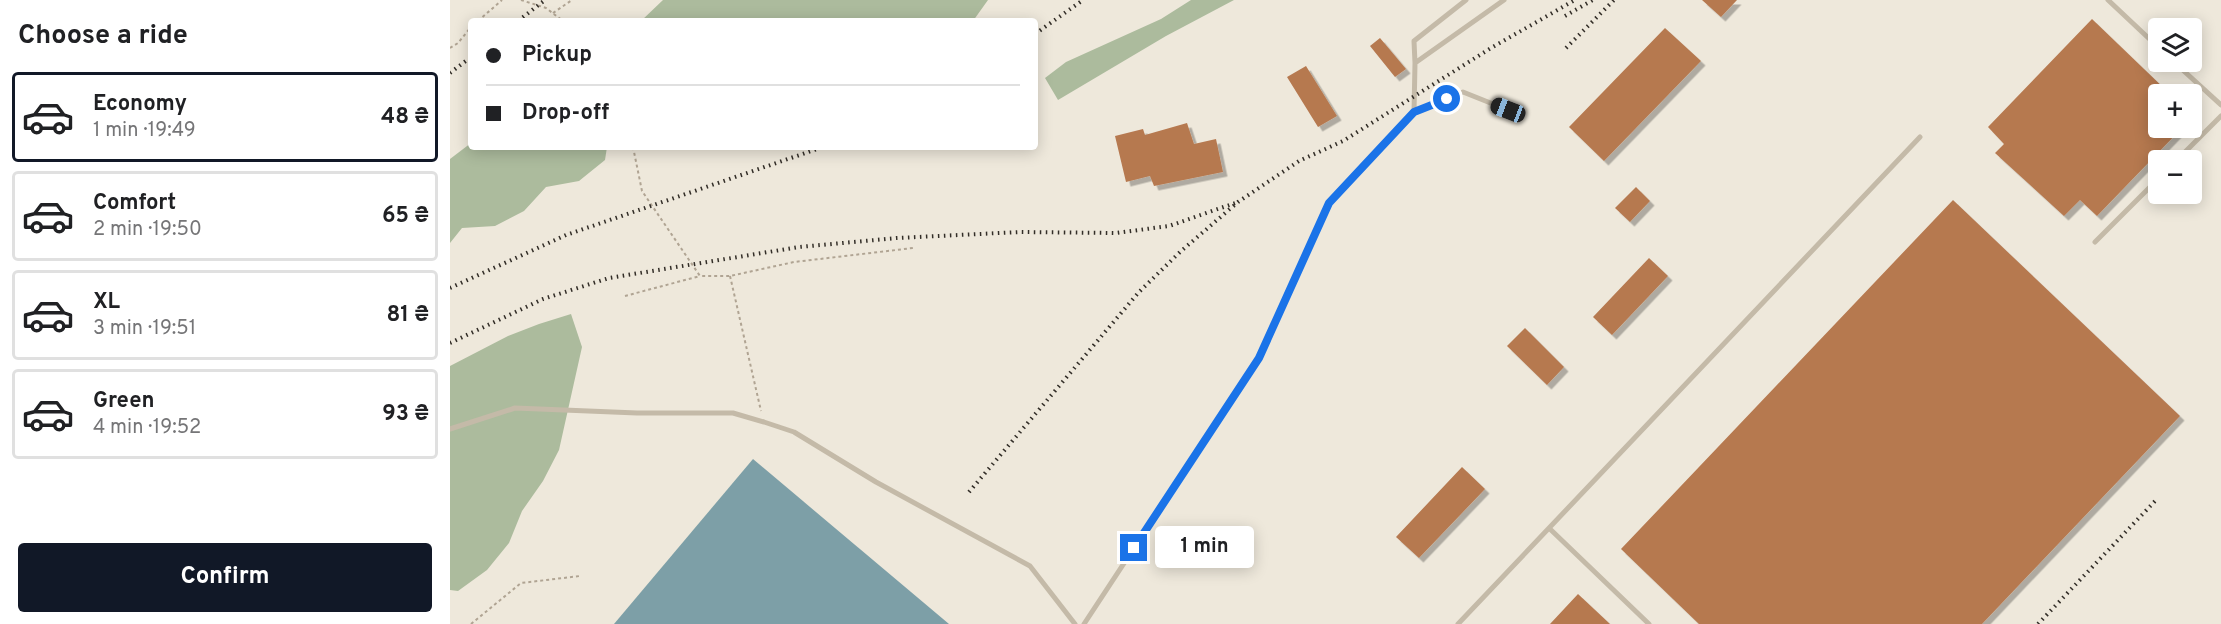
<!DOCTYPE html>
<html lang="en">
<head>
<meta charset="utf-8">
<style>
	:root { --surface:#fff; --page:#f2f2f2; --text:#202124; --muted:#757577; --line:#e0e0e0; --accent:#111827 }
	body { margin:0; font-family:Overpass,sans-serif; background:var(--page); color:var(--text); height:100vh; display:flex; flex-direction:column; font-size:22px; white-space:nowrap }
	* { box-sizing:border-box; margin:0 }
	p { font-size:20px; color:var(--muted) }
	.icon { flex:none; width:33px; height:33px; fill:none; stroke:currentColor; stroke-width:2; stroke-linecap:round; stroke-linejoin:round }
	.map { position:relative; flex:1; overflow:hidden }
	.sheet { display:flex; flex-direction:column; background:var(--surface); width:450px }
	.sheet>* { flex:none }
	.hud { position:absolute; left:18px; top:18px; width:570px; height:132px; border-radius:6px; box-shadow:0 3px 15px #0003; display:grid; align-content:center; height:132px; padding:0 18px; background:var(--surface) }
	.controls { position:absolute; left:1698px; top:18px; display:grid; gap:12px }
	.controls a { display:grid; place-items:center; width:54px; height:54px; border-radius:6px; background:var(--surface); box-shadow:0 3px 15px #0003; font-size:30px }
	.end { position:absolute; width:27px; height:27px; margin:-14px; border:8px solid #1a73e8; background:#fff; box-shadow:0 0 0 3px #fff }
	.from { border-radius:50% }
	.bubble { position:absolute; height:42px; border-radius:6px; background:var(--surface); box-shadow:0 3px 15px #0003; font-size:20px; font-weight:700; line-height:42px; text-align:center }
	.car { position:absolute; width:18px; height:36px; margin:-18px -9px; border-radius:8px; box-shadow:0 0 4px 2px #0007; background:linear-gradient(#222 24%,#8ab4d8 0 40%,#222 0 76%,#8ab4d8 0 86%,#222 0) }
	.hud b { display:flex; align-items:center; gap:21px; height:57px; font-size:22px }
	.hud b+b { border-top:2px solid var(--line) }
	.hud i { width:15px; height:15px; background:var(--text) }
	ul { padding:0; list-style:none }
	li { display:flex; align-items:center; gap:18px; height:90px; margin:0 12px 9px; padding:0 6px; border:3px solid var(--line); border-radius:6px }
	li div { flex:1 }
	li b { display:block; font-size:22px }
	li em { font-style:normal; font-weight:700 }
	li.current { border-color:var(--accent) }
	li>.icon { width:54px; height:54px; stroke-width:1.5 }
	h2 { padding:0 18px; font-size:27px; line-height:72px }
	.cta { display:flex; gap:12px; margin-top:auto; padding:12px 18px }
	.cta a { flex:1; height:69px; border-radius:6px; background:var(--accent); color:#fff; font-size:24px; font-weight:700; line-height:69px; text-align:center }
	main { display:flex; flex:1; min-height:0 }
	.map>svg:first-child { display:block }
	.green { fill:#acbb9d }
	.water { fill:#7d9fa7 }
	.building { fill:#b67950; filter:url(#shadow) }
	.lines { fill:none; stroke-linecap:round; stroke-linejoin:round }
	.path { stroke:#b0a493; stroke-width:2; stroke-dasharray:3 3; stroke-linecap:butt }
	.service { stroke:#c4baa8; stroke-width:5 }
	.rail { stroke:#322d27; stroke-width:4; stroke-dasharray:1.5 4.5; stroke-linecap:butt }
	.route { stroke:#1a73e8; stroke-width:8 }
</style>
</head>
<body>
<main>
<section class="sheet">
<h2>Choose a ride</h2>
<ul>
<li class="current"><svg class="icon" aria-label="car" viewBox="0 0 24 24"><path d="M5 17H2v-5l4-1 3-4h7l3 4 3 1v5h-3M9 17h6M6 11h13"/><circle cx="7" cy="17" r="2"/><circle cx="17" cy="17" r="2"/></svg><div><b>Economy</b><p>1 min · 19:49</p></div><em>48 ₴</em></li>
<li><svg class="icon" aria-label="car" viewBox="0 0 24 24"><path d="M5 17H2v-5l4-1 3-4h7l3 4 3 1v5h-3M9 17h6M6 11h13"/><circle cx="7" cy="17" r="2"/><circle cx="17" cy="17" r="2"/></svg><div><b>Comfort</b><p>2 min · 19:50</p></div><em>65 ₴</em></li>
<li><svg class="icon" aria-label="car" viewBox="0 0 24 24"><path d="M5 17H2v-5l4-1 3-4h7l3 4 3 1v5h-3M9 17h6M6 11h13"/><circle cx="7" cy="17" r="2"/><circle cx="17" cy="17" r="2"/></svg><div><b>XL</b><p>3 min · 19:51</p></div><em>81 ₴</em></li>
<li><svg class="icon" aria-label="car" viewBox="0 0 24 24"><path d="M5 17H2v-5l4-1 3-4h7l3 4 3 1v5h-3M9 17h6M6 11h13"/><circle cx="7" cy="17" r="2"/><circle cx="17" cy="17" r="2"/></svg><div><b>Green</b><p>4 min · 19:52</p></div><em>93 ₴</em></li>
</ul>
<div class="cta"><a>Confirm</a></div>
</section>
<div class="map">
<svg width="1771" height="624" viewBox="0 0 1771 624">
	<defs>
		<filter id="shadow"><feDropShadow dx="4.5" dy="4.5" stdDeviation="0" flood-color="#0004"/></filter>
	</defs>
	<rect width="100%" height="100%" fill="#eee8db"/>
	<!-- green -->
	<path class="green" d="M213,0H538L523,21H191Z
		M741,0H784L716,36L608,100L595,78L616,62L711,19Z
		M21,143V147H157L155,160L129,181L96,187L74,211L45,226L12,228L0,243V159Z
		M121,314L132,347L109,450L93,481L72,511L59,543L37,570L8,591L0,590V366L58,336L89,324Z"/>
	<!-- water -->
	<path class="water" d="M303,459L499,624H164Z"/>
	<!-- building -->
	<path class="building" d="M1252,0H1287L1271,17Z
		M1642,19L1720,94H1708V128H1732L1647,216L1630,200L1614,216L1545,153L1554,144L1538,127Z
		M1215,28L1251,61L1154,161L1119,127Z
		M930,38L956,69L945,77L920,46Z
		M856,66L887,116L868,127L837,77Z
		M737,123L744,144L766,139L773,172L704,186L700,176L676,182L665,136L693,129L695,135Z
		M1186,187L1200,201L1180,222L1165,208Z
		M1503,200L1730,416L1532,624H1249L1171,549Z
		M1199,258L1218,276L1162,335L1143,317Z
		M1075,328L1114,367L1097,385L1057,346Z
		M1012,467L1035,489L969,558L946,537Z
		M1128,594L1160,624H1100Z"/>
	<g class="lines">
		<!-- path -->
		<path class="path" d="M71,0L96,8L113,21
			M103,13L122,0
			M28,21L52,0
			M0,48L8,43L21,27
			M183,147L192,191L250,276H280L344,262L463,248
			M280,276L311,411
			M175,296L250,276
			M21,624L71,583L130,576"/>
		<!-- service -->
		<path class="service" d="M1658,0L1708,47
			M1724,62L1771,105
			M965,63L964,41L1016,0
			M964,112L965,63L1054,0
			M1727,160L1771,116
			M1645,242L1708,179
			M0,429L65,408L187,413H283L314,422L344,432L426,482L580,566L625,624
			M1100,529L1199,624
			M634,624L809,358L879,203L964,112L1013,92L1058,110
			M1008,624L1470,137"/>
		<!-- rail -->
		<path class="rail" d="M1115,16L1143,0
			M68,21L95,0
			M585,34L633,0
			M1116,48L1164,0
			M0,73L21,57
			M0,288L116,235L373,147
			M0,343L93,299L159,278L349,247L447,238L570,232L666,233L719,226L788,202
			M519,492L689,292L730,252L788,202L849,161L893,141L1041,48L1125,0
			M1588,624L1707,499"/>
	</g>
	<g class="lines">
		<!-- route -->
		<path class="route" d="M684,548L809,358L879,203L964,112L997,99"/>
	</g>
</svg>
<div class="controls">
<a><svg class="icon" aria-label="layers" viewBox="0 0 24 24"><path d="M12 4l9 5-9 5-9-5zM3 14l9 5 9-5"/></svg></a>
<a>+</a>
<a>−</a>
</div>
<i class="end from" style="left:997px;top:99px"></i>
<i class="end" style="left:684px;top:548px"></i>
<div class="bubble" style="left:705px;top:526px;width:99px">1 min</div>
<i class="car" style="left:1058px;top:110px;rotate:291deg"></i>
<div class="hud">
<b><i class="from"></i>Pickup</b>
<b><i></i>Drop-off</b>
</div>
</div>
</main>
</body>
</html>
